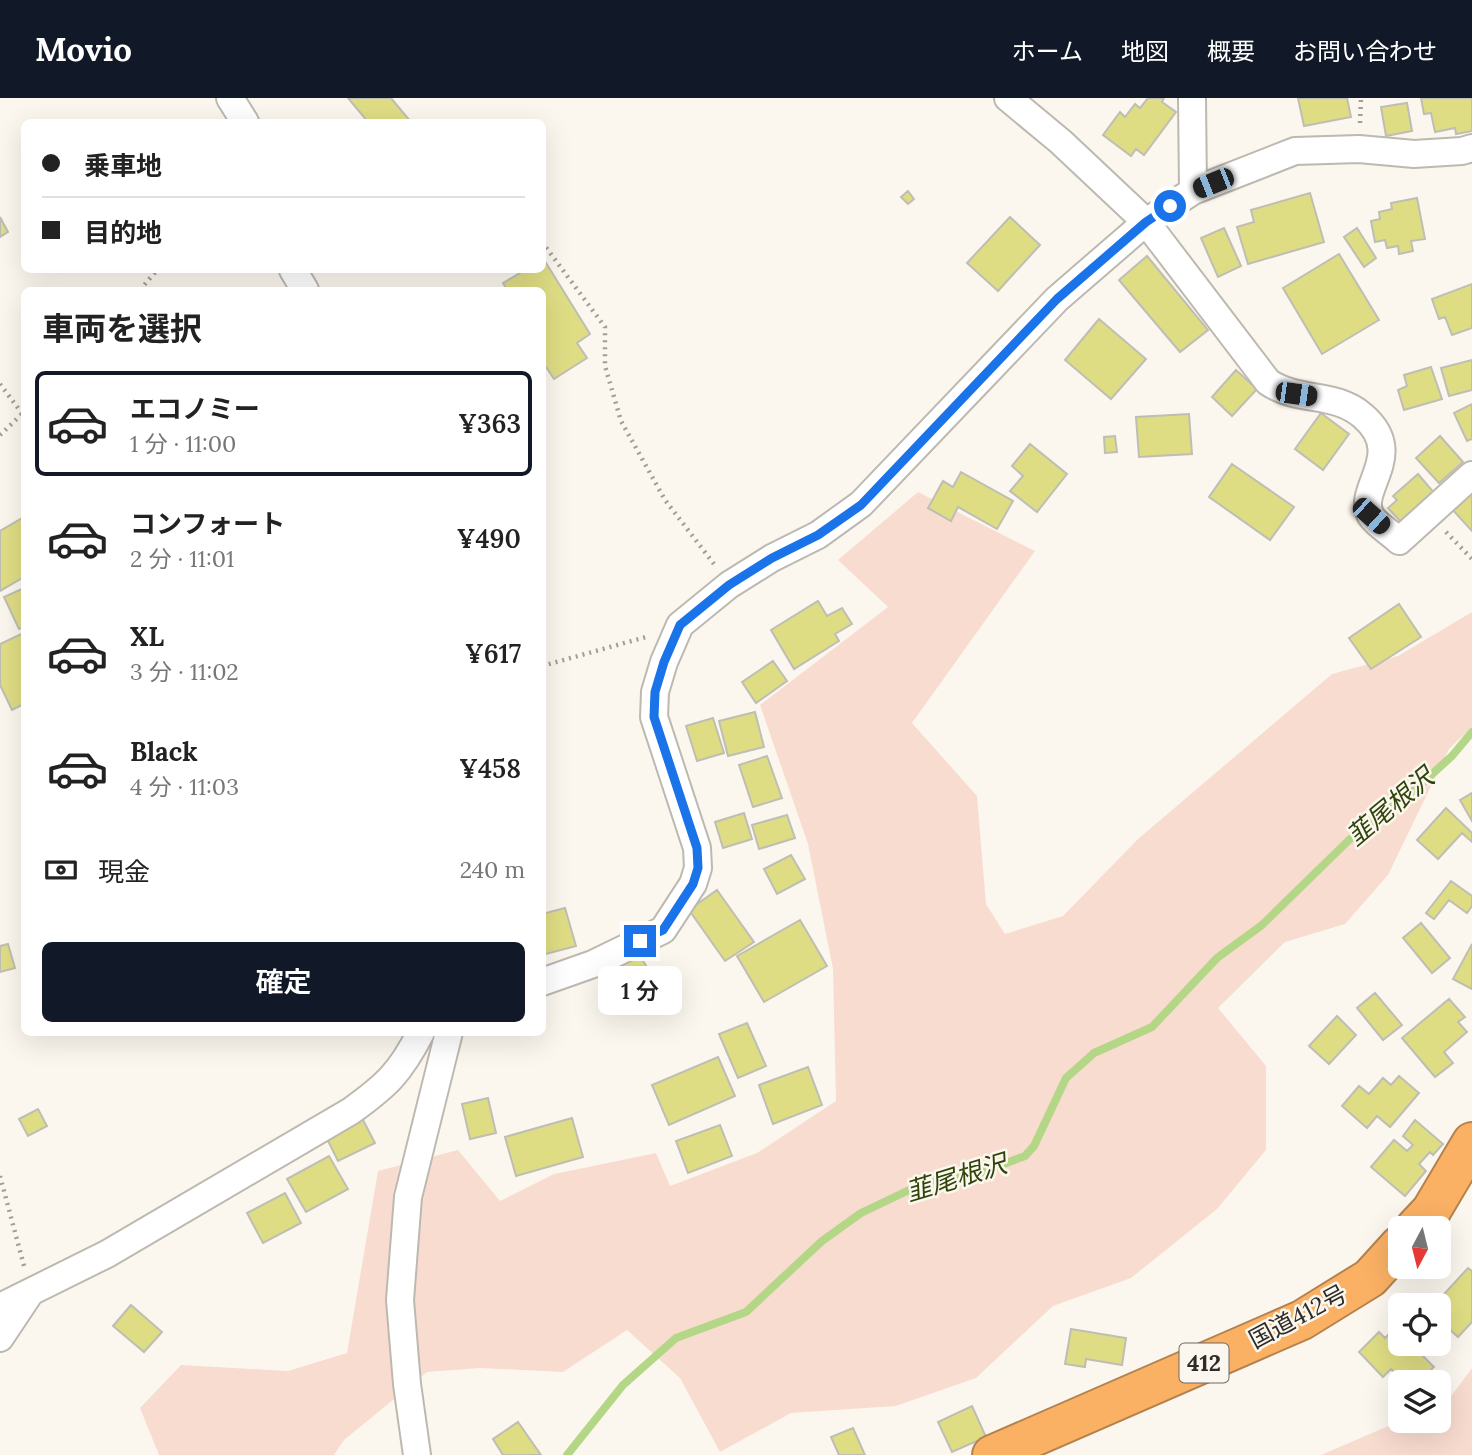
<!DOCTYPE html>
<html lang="ja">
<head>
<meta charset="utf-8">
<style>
	:root { --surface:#fff; --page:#f2f2f2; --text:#222; --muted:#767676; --line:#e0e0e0; --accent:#111827 }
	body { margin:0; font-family:Lora,"Noto Sans JP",serif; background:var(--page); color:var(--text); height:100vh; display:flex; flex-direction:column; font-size:26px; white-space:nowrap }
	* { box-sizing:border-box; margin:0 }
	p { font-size:23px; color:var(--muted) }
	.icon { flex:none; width:38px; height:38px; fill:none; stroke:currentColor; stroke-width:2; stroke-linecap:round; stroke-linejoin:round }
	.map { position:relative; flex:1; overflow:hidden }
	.details { position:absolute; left:21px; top:189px; width:525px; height:749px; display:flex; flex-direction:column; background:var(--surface); border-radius:10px; box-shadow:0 7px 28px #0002 }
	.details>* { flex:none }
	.banner { position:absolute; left:21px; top:21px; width:525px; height:154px; border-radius:10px; box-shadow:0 7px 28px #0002; display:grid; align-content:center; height:154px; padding:0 21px; background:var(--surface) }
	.needle { width:46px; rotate:187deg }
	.tools { position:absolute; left:1388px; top:1118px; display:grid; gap:14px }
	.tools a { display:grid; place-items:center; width:63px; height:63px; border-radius:10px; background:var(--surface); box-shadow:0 7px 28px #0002; font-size:35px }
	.end { position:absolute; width:32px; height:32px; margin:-16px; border:9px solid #1a73e8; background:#fff; box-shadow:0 0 0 4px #fff }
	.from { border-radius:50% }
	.bubble { position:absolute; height:49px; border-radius:10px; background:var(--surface); box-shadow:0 7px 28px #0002; font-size:23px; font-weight:600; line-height:49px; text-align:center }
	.car { position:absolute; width:21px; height:42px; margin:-21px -10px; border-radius:9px; box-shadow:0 0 5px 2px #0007; background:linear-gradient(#222 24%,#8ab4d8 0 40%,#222 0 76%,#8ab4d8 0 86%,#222 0) }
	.banner b { display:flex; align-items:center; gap:24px; height:66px; font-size:26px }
	.banner b+b { border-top:2px solid var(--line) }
	.banner i { width:18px; height:18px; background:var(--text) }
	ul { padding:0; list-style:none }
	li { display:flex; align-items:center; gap:21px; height:105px; margin:0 14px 10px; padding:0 7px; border:4px solid transparent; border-radius:10px }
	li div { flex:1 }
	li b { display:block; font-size:26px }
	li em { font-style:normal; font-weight:600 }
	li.current { border-color:var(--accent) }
	li>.icon { width:63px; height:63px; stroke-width:1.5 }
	h2 { padding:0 21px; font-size:32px; line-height:84px }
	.pay { display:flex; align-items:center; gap:18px; height:77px; padding:0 21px; font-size:26px }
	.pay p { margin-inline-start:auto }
	.cta { display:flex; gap:14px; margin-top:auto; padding:14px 21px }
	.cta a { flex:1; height:80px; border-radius:10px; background:var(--accent); color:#fff; font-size:28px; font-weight:600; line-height:80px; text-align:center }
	header { display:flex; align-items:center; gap:42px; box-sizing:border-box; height:98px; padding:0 35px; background:var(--accent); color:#fff }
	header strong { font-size:33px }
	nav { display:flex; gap:38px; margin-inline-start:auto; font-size:24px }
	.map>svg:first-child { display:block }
	.green { fill:#f9dcd0 }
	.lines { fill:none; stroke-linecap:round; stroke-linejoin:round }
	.stream { stroke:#b4d687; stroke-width:8 }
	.building { fill:#dfdd84; stroke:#bebeb4; stroke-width:2 }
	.minor-casing { stroke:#bdb9b0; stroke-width:30 }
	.highway-casing { stroke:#b3824f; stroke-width:42 }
	.path { stroke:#a29e97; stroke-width:4.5; stroke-dasharray:2 5; stroke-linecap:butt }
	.minor { stroke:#fff; stroke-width:26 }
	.highway { stroke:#fbb164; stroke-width:38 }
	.route { stroke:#1a73e8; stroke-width:9 }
	.labels { text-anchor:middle; stroke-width:5; stroke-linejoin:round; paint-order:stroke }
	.shield { fill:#fcf7ee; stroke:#6c6964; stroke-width:2 }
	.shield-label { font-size:23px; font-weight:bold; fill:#2e2c29 }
	.street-label { font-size:24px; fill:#2e2c29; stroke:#fcf7ee }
	.water-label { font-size:26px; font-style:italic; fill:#2f440a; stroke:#fcf7ee }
</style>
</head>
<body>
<header>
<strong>Movio</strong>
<nav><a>ホーム</a><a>地図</a><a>概要</a><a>お問い合わせ</a></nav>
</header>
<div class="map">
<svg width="1472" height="1357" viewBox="0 0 1472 1357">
	<rect width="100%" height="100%" fill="#fcf7ee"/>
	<!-- green -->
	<path class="green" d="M918,394L1035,453L912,625L977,698L986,806L1005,836L1063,818L1138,741L1332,576L1398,558L1472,514V629L1449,651L1388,777L1345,826L1285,844L1218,910L1266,968V1052L1217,1111L1131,1180L1053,1208L976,1280L896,1308L791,1315L720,1354L680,1280L627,1232L563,1274L480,1270L427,1274L344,1342L334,1357H159L140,1310L181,1267L288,1273L347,1255L378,1073L458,1052L500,1103L554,1076L656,1055L670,1088L757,1055L836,1003L833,871L808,746L760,607L888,509L838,462Z
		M1472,1270V1357H1321L1400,1323H1438L1439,1306L1449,1301Z"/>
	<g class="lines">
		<!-- stream -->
		<path class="stream" d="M567,1357L623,1287L676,1240L746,1214L822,1143L861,1115L930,1082L974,1077L1025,1058L1034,1048L1066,980L1094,955L1152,929L1217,860L1262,827L1349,742L1420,687L1452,658L1472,634"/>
	</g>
	<!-- building -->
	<path class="building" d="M348,0H391L411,24H368Z
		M1148,0H1164L1162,4L1176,14L1144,57L1136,51L1131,58L1103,37L1120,14L1125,19L1135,6L1140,10Z
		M1298,0H1347L1351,19L1304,28Z
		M1421,0H1472V33L1456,36L1455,30L1435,34L1431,15L1424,16Z
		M1407,5L1412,33L1386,38L1381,9Z
		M908,93L914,101L908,106L901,99Z
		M1310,95L1324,144L1248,166L1237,129L1254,124L1251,112Z
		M1417,100L1425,141L1411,143L1413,153L1399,156L1398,148L1387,150L1385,142L1375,144L1371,123L1380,121L1379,114L1392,111L1391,105Z
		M0,119L8,134L0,139Z
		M1010,119L1040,147L998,193L967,165Z
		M1224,130L1241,168L1218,179L1201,140Z
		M1357,130L1376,160L1364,169L1344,139Z
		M1339,156L1379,222L1322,256L1283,190Z
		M1147,158L1208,232L1180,254L1119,182Z
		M543,160L590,236L577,245L587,260L554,281L546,269L542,271V192H507L503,185L525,172H542Z
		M1472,186V230L1452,237L1445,219L1439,221L1432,201Z
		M1099,221L1146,261L1111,301L1065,262Z
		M1472,262V292L1449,298L1441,270Z
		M1431,269L1442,301L1404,312L1398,292L1407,288L1404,277Z
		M1236,272L1257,291L1232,318L1212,299Z
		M1472,306V341L1467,343L1454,315Z
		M1321,315L1349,336L1323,372L1295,351Z
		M1189,316L1192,356L1139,359L1136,319Z
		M1115,338L1117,354L1105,355L1104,339Z
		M1440,338L1463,364L1439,385L1416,360Z
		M1030,346L1067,376L1037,414L1010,393L1023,378L1012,368Z
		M1232,366L1294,409L1270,442L1209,399Z
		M961,374L1013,403L997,431L958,409L951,423L928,410L943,383L953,389Z
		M1418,376L1435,396L1402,425L1388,410L1397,402L1393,398Z
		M1472,392V433L1451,410Z
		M24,419V479L0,493V433Z
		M24,490V528L19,531L4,499Z
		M818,503L827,518L842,510L852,526L835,536L839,543L794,571L771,532Z
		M1399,506L1421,539L1371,571L1349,540Z
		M21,536L24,544V606L12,612L0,587V546Z
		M773,563L787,583L756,605L742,584Z
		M755,614L764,649L728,658L719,623Z
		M713,620L724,655L697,663L686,628Z
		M767,658L782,700L753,709L739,667Z
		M1472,695V723L1460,702Z
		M1446,710L1472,735V744L1462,735L1438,761L1417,742Z
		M744,715L752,741L723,750L715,724Z
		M787,717L795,740L759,751L752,727Z
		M791,757L805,781L777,796L764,771Z
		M1451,783L1472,798V808L1467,815L1449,802L1434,821L1426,815Z
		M717,792L754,844L725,863L689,812Z
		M565,810L576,848L542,857V816Z
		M800,822L827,868L764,904L737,858Z
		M1421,825L1450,860L1432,875L1403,840Z
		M8,846L15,870L0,874V848Z
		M1472,846V891L1453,881Z
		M639,856L660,891L631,908L610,874Z
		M1375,895L1402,927L1383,942L1357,910Z
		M1449,901L1465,919L1458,924L1467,934L1444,954L1453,965L1435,979L1402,940Z
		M1337,918L1356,937L1329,966L1309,948Z
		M747,925L766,968L738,980L719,936Z
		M718,959L735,998L669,1027L652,987Z
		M808,969L822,1007L773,1026L759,987Z
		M1399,978L1419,995L1390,1029L1377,1018L1367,1030L1342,1008L1359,988L1369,996L1383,980L1391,987Z
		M488,1000L496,1035L470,1041L462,1006Z
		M38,1011L47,1028L28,1038L19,1021Z
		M362,1020L375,1045L338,1063L326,1039Z
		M572,1020L583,1059L516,1078L505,1039Z
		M1415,1022L1443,1046L1433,1057L1430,1054L1419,1066L1426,1073L1405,1098L1371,1069L1394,1042L1407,1053L1413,1047L1403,1038Z
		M720,1027L732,1058L688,1075L676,1043Z
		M329,1058L348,1091L306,1114L287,1081Z
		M285,1095L301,1125L263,1145L247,1115Z
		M1468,1170L1472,1173V1224L1458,1239L1438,1221V1208H1433Z
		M131,1207L162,1234L144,1254L113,1228Z
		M1395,1230L1400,1235V1246H1411L1434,1269L1418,1284H1404L1391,1271L1383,1279L1359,1254L1379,1234L1385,1240Z
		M1071,1231L1126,1240L1122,1267L1086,1261L1085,1269L1065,1266Z
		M972,1308L986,1339L952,1354L938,1324Z
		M518,1324L541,1357H503L493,1341Z
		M853,1330L865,1357H839L831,1339Z"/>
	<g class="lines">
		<!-- minor casing -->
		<g class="minor-casing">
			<path id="minor" d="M230,0L245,24
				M1008,0L1061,44L1146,124L1268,284C1299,305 1334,293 1363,318C1408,357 1355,391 1371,418C1377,427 1391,435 1399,443L1472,377
				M1192,0L1193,93
				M293,172L305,192
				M542,884L593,866L663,832L693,786L698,770L697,750L654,619L655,594L664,564L680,527L729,487L772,460L818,437L861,406L1057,201L1146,124L1193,93L1295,53L1359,51L1414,56L1462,53L1472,50
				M0,1209L107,1156L351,1013C387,987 400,975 421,934
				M0,1240L30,1195
				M417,1357L407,1286L400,1202L408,1099L449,934"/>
		</g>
		<!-- highway casing -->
		<g class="highway-casing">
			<path id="highway" d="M1415,1130L1431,1113L1472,1044
				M992,1357L1302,1222L1370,1180L1400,1147"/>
		</g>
		<!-- path -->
		<path class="path" d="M1360,25L1361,0
			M542,144L605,229V268L621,323L665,402L714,466
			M140,192L157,172
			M0,286L24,318
			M0,337L24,314
			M1446,434L1472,461
			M542,568L646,539
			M0,1078L24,1168"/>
		<!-- minor -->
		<use href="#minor" class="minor"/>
		<!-- highway -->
		<use href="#highway" class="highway"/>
	</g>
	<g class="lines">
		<!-- route -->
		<path class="route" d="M640,843L663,832L693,786L698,770L697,750L654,619L655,594L664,564L680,527L729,487L772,460L818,437L861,407L1057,201L1146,124L1170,108"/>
	</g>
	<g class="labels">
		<!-- shield labels -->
		<rect class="shield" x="1179.5" y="1245.5" width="49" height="39" rx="5"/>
		<g class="shield-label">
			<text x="1204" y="1273">412</text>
		</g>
		<!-- street labels -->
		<g class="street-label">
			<text transform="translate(1298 1219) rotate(-28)" y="8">国道412号</text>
		</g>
		<!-- water labels -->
		<g class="water-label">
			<text transform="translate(1390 709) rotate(-40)" y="9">韮尾根沢</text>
			<text transform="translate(956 1080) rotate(-17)" y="9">韮尾根沢</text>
		</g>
	</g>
</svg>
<div class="tools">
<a><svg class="needle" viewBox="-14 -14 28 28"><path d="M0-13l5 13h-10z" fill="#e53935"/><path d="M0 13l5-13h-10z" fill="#767676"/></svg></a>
<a><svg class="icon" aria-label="locate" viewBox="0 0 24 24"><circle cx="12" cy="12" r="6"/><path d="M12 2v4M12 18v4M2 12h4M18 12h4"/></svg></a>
<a><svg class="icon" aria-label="layers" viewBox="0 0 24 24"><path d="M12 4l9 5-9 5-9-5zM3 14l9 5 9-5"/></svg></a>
</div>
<i class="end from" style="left:1170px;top:108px"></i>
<i class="end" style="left:640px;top:843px"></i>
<div class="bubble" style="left:598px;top:868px;width:84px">1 分</div>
<i class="car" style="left:1213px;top:85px;rotate:248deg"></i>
<i class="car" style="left:1296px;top:296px;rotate:98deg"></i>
<i class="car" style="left:1371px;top:418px;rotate:132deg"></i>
<div class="banner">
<b><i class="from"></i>乗車地</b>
<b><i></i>目的地</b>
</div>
<section class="details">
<h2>車両を選択</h2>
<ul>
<li class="current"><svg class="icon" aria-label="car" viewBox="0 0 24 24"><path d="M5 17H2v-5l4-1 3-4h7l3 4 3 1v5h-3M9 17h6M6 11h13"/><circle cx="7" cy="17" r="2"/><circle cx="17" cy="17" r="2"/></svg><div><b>エコノミー</b><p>1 分 · 11:00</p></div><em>¥363</em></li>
<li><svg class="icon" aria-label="car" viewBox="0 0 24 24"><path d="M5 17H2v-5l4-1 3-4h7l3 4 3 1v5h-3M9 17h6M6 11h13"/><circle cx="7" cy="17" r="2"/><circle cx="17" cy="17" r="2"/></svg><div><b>コンフォート</b><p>2 分 · 11:01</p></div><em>¥490</em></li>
<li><svg class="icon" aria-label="car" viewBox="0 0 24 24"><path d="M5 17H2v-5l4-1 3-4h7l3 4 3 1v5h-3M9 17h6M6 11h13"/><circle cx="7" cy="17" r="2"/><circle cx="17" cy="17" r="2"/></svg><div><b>XL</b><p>3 分 · 11:02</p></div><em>¥617</em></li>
<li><svg class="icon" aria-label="car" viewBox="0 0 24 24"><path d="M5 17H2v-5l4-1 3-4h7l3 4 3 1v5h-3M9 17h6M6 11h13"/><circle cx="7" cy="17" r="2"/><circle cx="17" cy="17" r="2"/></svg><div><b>Black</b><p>4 分 · 11:03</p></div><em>¥458</em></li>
</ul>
<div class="pay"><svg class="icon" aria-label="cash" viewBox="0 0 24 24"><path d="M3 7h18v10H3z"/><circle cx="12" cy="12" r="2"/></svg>現金<p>240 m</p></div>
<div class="cta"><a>確定</a></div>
</section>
</div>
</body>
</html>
